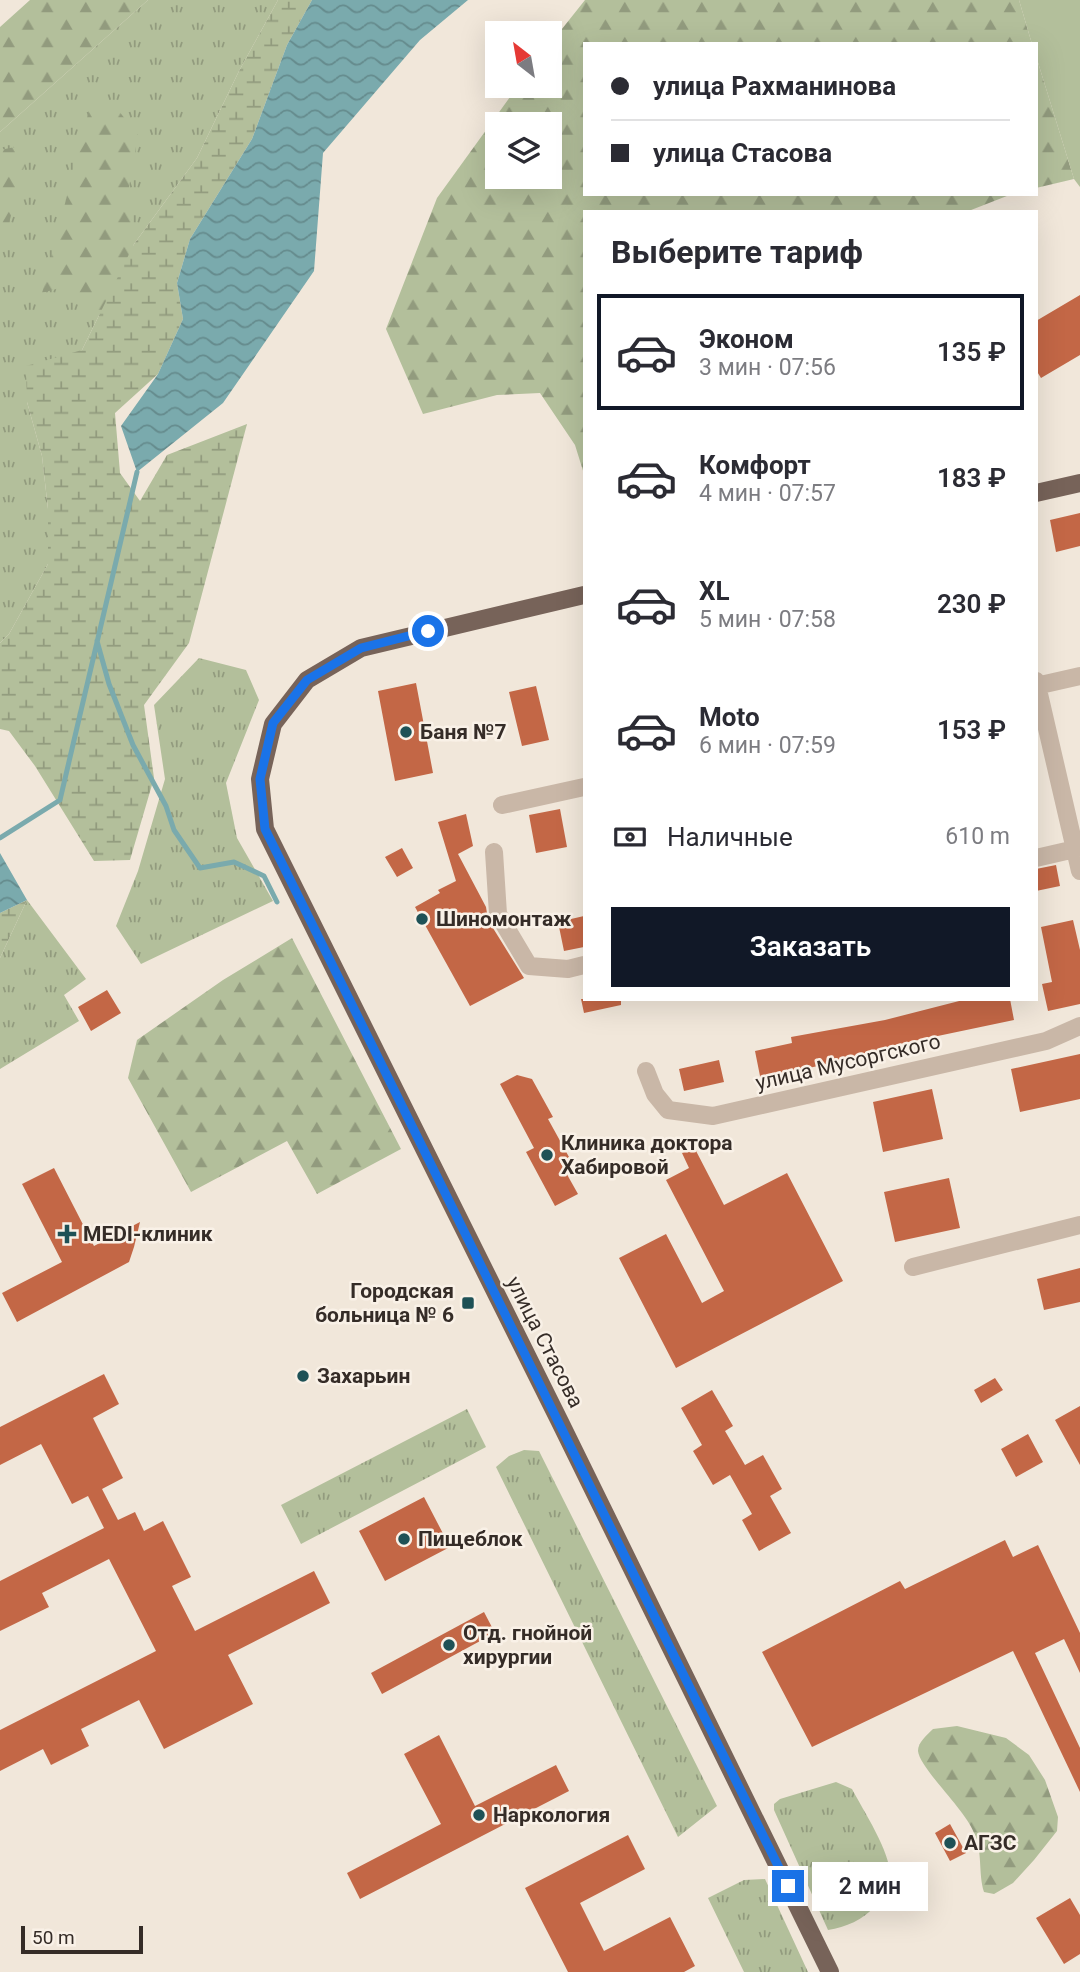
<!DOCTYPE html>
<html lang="ru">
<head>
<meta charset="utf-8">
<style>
	:root { --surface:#fff; --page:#f2f2f3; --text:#2b2b33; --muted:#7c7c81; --line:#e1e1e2; --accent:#111827 }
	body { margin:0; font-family:Roboto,sans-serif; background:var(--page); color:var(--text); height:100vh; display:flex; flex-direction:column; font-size:26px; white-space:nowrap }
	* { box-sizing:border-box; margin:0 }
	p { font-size:23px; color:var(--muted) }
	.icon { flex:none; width:38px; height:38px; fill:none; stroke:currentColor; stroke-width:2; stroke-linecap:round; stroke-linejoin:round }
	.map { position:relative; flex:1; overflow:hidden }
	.drawer { position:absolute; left:583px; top:210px; width:455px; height:791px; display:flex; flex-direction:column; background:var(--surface); border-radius:0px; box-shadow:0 7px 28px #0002 }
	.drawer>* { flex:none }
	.banner { position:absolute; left:583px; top:42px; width:455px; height:154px; border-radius:0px; box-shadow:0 7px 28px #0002; display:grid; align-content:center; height:154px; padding:0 28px; background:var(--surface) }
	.needle { width:46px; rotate:329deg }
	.tools { position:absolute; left:485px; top:21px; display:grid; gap:14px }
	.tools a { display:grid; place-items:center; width:77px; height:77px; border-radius:0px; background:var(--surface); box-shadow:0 7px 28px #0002; font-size:35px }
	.scale { position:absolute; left:21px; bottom:18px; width:122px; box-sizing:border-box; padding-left:7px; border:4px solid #352c27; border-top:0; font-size:19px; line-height:24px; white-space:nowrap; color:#352c27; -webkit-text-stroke:5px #f9f1e7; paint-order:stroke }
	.end { position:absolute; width:32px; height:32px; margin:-16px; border:9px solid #1a73e8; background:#fff; box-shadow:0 0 0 4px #fff }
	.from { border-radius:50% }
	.bubble { position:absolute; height:49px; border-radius:0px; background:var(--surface); box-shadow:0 7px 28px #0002; font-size:23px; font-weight:600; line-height:49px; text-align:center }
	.banner b { display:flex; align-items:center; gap:24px; height:66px; font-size:26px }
	.banner b+b { border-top:2px solid var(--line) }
	.banner i { width:18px; height:18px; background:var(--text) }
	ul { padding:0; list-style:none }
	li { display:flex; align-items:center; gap:21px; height:116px; margin:0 14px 10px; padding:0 14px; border:4px solid transparent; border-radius:0px }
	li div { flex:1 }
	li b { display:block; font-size:26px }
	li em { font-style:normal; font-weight:600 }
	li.current { border-color:var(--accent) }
	li>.icon { width:63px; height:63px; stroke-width:1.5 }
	h2 { padding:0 28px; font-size:32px; line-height:84px }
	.pay { display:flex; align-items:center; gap:18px; height:77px; padding:0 28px; font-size:26px }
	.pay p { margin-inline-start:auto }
	.cta { display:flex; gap:14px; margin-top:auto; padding:14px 28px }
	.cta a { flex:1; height:80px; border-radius:0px; background:var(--accent); color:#fff; font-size:28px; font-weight:600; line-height:80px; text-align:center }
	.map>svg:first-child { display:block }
	.grass { fill:url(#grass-tufts) }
	.forest { fill:url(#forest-firs); fill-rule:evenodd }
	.wetland { fill:url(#wetland-marsh) }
	.park { fill:#b3bf9b }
	.water { fill:url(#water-waves) }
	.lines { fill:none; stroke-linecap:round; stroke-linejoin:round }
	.stream { stroke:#7aaaad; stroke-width:5 }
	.building { fill:#c36746 }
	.minor { stroke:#c9b7a7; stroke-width:18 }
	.primary { stroke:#776359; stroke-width:18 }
	.route { stroke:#1a73e8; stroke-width:9 }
	.poi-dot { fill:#1e5156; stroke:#f9f1e7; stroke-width:2.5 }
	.labels { text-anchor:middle; stroke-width:5; stroke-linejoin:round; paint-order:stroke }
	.poi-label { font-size:21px; font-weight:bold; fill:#352c27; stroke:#f9f1e7; text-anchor:start }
	.street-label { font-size:21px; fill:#352c27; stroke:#f9f1e7 }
</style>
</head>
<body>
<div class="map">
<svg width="1080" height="1972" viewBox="0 0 1080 1972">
	<defs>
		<pattern id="grass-tufts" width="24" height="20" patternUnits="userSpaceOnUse" patternTransform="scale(1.75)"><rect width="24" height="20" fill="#b3bf9b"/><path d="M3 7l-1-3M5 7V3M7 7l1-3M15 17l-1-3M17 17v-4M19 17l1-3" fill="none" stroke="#929b7e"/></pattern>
		<pattern id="forest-firs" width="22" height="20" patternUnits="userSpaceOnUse" patternTransform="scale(1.75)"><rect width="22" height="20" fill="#b3bf9b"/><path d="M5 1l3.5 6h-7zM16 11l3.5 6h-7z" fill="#929b7e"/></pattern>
		<pattern id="wetland-marsh" width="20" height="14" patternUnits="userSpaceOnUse" patternTransform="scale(1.75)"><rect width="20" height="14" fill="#b3bf9b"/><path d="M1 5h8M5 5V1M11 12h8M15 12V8" fill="none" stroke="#929b7e"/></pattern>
		<pattern id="water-waves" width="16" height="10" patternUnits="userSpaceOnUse" patternTransform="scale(1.75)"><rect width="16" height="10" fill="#7aaaad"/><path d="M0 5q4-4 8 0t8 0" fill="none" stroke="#658b8d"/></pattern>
	</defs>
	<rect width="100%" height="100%" fill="#f1e7da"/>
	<!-- grass -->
	<path class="grass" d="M148,0H278L239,71L197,158L134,244L82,350L27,402L42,456L48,509V564L9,634L0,643V132Z
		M199,658L246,670L259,700L226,783L237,838L273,901L141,964L116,926L138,871L165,779L154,705Z
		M27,900L86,979L64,995L79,1021L0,1069V958Z
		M467,1409L486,1447L301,1544L281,1505Z
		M524,1450L539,1451L717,1806L678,1837L496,1467L509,1456Z
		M836,1782L852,1789C864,1812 895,1858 890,1883C888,1892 881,1899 875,1906C863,1920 846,1927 828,1930L774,1810V1804L780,1799Z
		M765,1879L808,1972H744L708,1898L744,1880Z"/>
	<!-- forest -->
	<path class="forest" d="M30,0H148L0,132V27Z
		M585,0H1019L1032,44H584V194H1012L966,212H584V474L575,445L540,393L497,395L423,414L386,329L437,198L518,86H550V44ZM497,124H550V177H497Z
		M1036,56L1074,179L1036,188Z
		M114,105L138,135L128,193L132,221L135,276L114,327L81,298L63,287L42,293L89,110Z
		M30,144L0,257V150Z
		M292,938L401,1149L317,1194L287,1141L191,1192L128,1078L137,1040L223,980Z
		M957,1726L1006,1738L1029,1755L1045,1780L1058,1817L1057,1831L1034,1860L1013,1883L994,1894L984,1892C978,1873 983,1852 974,1833C965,1809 920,1769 918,1751C918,1742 927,1735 933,1729Z"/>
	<!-- wetland -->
	<path class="wetland" d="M278,0H312L287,45L252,139L190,239L177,283L183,319L158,374L115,413L120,473L140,501L167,455L247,424L189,643L144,705L154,778L130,860L94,861L35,766L9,731L0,729V643L9,634L48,564V509L42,456L27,402L26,366L82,350L134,244L197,158L239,71Z
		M27,900L0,958V913Z"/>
	<!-- park -->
	<path class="park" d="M1019,0H1080V187L1074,179L1036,56V44H1032Z"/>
	<!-- water -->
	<path class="water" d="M312,0H468L420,40L323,153L314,271L223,403L137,472L121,426L158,374L183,319L177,283L190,239L252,139L287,45Z
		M0,853L27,900L0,913Z"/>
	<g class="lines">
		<!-- stream -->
		<path class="stream" d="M97,641L109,684L133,745L166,806L174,830L200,868L234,862L264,876L277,902
			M0,838L60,800L137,472"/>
	</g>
	<!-- building -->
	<path class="building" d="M1080,295V355L1041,378L1036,370V321Z
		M1080,513V546L1056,552L1050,520Z
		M416,683L433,773L395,781L378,691Z
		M536,686L549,740L522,746L509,692Z
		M560,809L567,847L536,853L529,815Z
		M466,814L473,846L458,854L486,907L488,920L524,978L470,1006L415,907L440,893L438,890L456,881L438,822Z
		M402,848L413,868L397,877L385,857Z
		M1056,865L1060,886L1036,891V869Z
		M584,916V947L564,951L558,922Z
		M1073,920L1080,950V1004L1048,1011L1042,984L1052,982L1041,927Z
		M107,990L121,1013L91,1031L78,1007Z
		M581,999H621V1005L584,1013Z
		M967,999H1010L1014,1020L890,1046L891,1051L789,1072V1075L761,1081L755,1051L792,1043L791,1037L885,1020Z
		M1080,1054V1099L1020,1112L1011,1069Z
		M719,1060L724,1082L684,1091L679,1069Z
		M517,1075L532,1079L553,1117L548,1119L569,1157L560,1162L578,1194L555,1206L526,1152L534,1148L500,1084Z
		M932,1089L943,1139L883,1152L873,1102Z
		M694,1147L724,1205L787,1173L843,1281L676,1368L619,1258L666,1234L702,1303L724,1291L666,1180L689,1168L682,1153Z
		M54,1168L94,1246L140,1222L134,1247L129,1262L17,1322L2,1293L62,1262L22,1184Z
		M949,1178L960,1228L895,1242L884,1192Z
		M1080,1268V1302L1044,1310L1037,1279Z
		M104,1374L119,1404L93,1418L123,1478L102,1489L118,1520L135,1512L144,1531L163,1521L191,1577L172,1586L195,1631L314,1571L330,1603L228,1655L253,1704L164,1749L139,1700L81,1729L89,1746L51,1765L43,1749L0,1771V1730L156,1651L109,1559L42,1593L49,1607L0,1631V1581L104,1528L88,1496L72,1504L41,1444L0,1465V1427Z
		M995,1378L1003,1390L981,1403L974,1390Z
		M712,1390L733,1426L725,1431L745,1465L763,1455L782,1489L770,1496L791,1533L759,1551L742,1520L752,1514L730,1475L713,1485L693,1451L702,1445L681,1408Z
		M1080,1406V1465L1055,1420Z
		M1028,1434L1043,1462L1016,1477L1001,1449Z
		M424,1497L450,1547L385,1581L359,1531Z
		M1005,1540L1013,1557L1038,1545L1080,1633V1673L1064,1639L1035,1653L1080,1748V1792L1013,1651L812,1747L762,1652L900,1581L905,1589Z
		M484,1612L495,1633L382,1694L371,1673Z
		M439,1735L475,1806L556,1765L569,1791L360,1899L347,1873L441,1824L404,1754Z
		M950,1824L966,1853L950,1861L935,1833Z
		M628,1835L645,1869L580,1903L604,1951L670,1917L695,1966L684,1972H568L525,1888Z
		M1070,1898L1080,1915V1954L1064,1964L1036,1918Z"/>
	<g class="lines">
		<!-- minor -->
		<path class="minor" d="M1036,681L1080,871
			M1036,686L1080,676
			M502,805L584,787
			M494,852L498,914L529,966L568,969L584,965
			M1036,858L1075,849
			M646,1071L655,1094L668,1110L713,1116L1046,1041L1080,1026
			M913,1267L1080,1225"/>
		<!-- primary -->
		<path class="primary" d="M1036,493L1080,483
			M584,595L361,648L307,680L273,724L260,779L265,829L560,1422L830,1972"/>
	</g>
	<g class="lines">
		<!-- route -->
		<path class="route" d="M428,631L361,648L307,680L273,723L260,779L265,829L788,1886"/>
	</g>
	<!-- markers -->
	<g class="poi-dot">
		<circle cx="406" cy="732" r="7"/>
		<circle cx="422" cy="919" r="7"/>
		<circle cx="547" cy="1155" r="7"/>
		<path d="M63.5 1223.5h7v7h7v7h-7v7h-7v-7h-7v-7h7z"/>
		<rect x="461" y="1296" width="14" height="14" rx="3.5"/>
		<circle cx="303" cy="1376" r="7"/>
		<circle cx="404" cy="1539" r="7"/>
		<circle cx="449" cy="1645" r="7"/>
		<circle cx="479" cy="1815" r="7"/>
		<circle cx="950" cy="1843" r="7"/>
	</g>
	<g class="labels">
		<!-- poi labels -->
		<g class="poi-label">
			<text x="420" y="739">Баня №7</text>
			<text x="436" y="926">Шиномонтаж</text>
			<text x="561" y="1150">Клиника доктора<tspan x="561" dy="24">Хабировой</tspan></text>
			<text x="83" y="1241">MEDI-клиник</text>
			<text x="454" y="1298" text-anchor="end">Городская<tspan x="454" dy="24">больница № 6</tspan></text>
			<text x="317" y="1383">Захарьин</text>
			<text x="418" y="1546">Пищеблок</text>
			<text x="463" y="1640">Отд. гнойной<tspan x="463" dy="24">хирургии</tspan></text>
			<text x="493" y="1822">Наркология</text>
			<text x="964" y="1850">АГЗС</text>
		</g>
		<!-- street labels -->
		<g class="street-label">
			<text transform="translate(848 1062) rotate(-13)" y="7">улица Мусоргского</text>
			<text transform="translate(545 1342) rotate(63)" y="7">улица Стасова</text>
		</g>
	</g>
</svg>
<div class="tools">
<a><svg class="needle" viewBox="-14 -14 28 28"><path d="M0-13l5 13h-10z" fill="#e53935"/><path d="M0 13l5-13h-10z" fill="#7c7c81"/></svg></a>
<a><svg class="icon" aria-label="layers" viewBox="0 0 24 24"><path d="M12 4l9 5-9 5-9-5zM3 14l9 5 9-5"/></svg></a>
</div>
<div class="scale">50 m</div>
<i class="end from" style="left:428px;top:631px"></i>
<i class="end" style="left:788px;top:1886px"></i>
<div class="bubble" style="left:812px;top:1862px;width:116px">2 мин</div>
<div class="banner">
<b><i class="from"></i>улица Рахманинова</b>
<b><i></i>улица Стасова</b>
</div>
<section class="drawer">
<h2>Выберите тариф</h2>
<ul>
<li class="current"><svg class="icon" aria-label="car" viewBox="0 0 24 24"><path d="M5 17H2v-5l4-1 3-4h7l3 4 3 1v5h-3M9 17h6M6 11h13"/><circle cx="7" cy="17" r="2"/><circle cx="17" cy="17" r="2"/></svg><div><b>Эконом</b><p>3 мин · 07:56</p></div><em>135 ₽</em></li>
<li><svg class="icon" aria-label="car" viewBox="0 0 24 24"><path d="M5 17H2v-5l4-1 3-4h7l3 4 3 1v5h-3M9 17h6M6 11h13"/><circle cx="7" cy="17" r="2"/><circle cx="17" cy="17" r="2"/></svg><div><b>Комфорт</b><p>4 мин · 07:57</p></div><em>183 ₽</em></li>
<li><svg class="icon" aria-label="car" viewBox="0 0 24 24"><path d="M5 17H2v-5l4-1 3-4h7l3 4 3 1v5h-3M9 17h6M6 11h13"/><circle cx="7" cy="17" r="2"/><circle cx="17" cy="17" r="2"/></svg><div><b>XL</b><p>5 мин · 07:58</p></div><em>230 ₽</em></li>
<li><svg class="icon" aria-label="car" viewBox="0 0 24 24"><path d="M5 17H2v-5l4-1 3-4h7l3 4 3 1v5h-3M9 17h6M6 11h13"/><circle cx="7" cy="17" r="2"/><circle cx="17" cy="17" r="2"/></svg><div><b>Moto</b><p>6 мин · 07:59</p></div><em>153 ₽</em></li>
</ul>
<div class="pay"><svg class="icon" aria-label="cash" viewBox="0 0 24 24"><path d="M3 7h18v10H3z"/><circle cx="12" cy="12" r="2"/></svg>Наличные<p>610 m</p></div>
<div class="cta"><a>Заказать</a></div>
</section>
</div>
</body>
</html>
